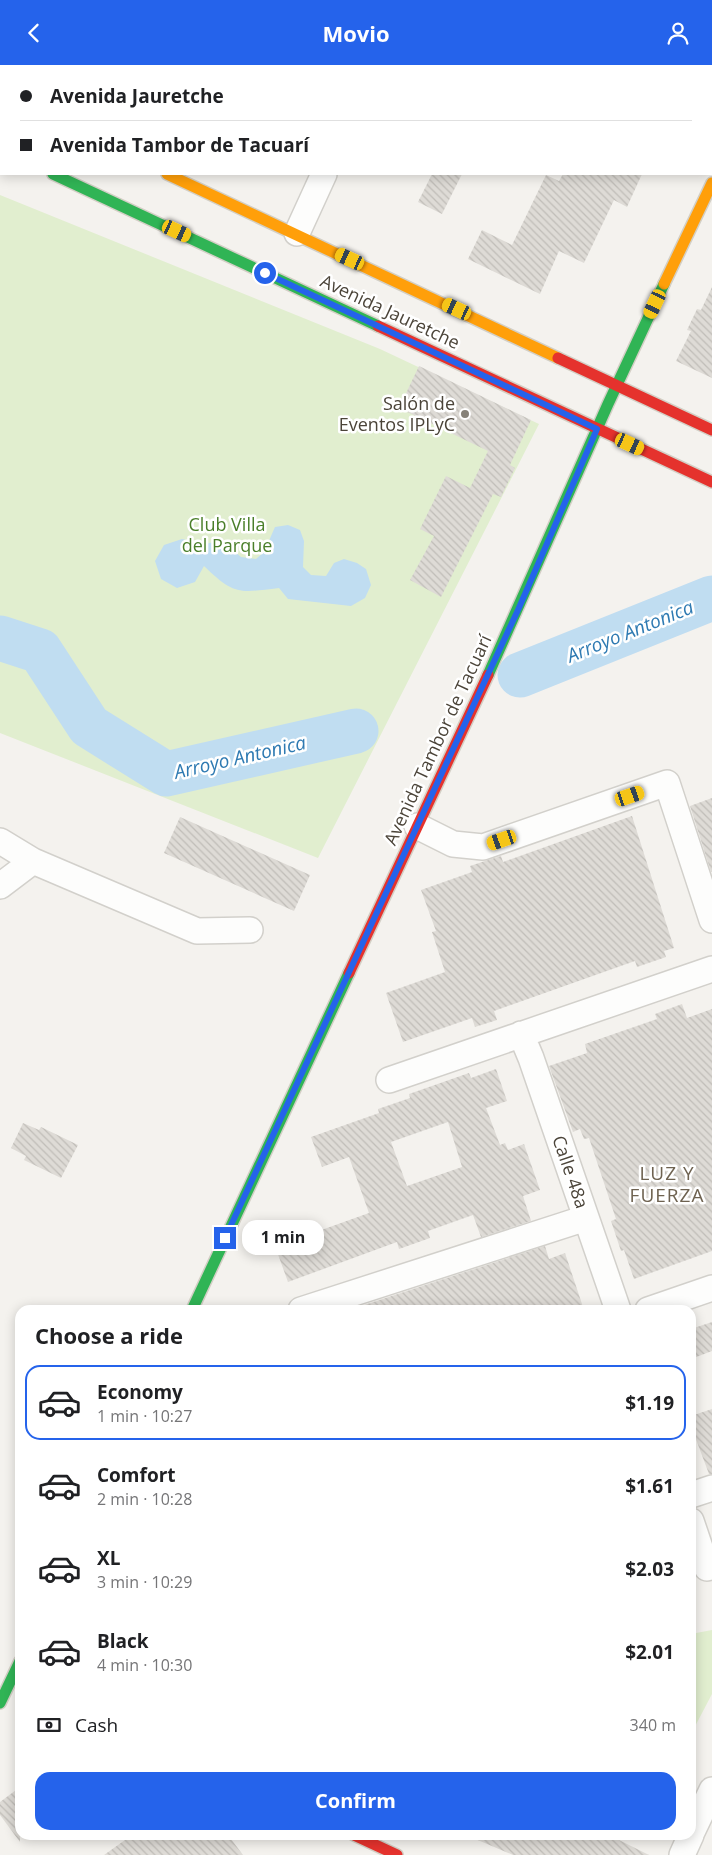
<!DOCTYPE html>
<html lang="en">
<head>
<meta charset="utf-8">
<style>
	:root { --surface:#fff; --page:#f2f2f2; --text:#202124; --muted:#757577; --line:#e0e0e0; --accent:#2563eb }
	body { margin:0; font-family:"Open Sans",sans-serif; background:var(--page); color:var(--text); height:100vh; display:flex; flex-direction:column; font-size:19px; white-space:nowrap }
	* { box-sizing:border-box; margin:0 }
	p { font-size:16px; color:var(--muted) }
	.icon { flex:none; width:28px; height:28px; fill:none; stroke:currentColor; stroke-width:2; stroke-linecap:round; stroke-linejoin:round }
	.map { position:relative; flex:1; overflow:hidden }
	.sheet { position:absolute; left:15px; top:1240px; width:681px; height:535px; display:flex; flex-direction:column; background:var(--surface); border-radius:15px; box-shadow:0 2px 12px #0003 }
	.sheet>* { flex:none }
	.banner { position:absolute; left:0px; top:0px; width:712px; height:110px; box-shadow:0 2px 12px #0003; display:grid; align-content:center; height:110px; padding:0 20px; background:var(--surface) }
	.end { position:absolute; width:22px; height:22px; margin:-11px; border:6px solid #2563eb; background:#fff; box-shadow:0 0 0 2px #fff }
	.from { border-radius:50% }
	.bubble { position:absolute; height:35px; border-radius:15px; background:var(--surface); box-shadow:0 2px 12px #0003; font-size:16px; font-weight:700; line-height:35px; text-align:center }
	.car { position:absolute; width:15px; height:30px; margin:-15px -8px; border-radius:6px; box-shadow:0 0 4px 1px #0007; background:linear-gradient(#f5c518 24%,#345 0 40%,#f5c518 0 76%,#345 0 86%,#f5c518 0) }
	.banner b { display:flex; align-items:center; gap:18px; height:48px; font-size:19px }
	.banner b+b { border-top:1px solid var(--line) }
	.banner i { width:12px; height:12px; background:var(--text) }
	ul { padding:0; list-style:none }
	li { display:flex; align-items:center; gap:15px; height:75px; margin:0 10px 8px; padding:0 10px; border:2px solid transparent; border-radius:15px }
	li div { flex:1 }
	li b { display:block; font-size:19px }
	li em { font-style:normal; font-weight:700 }
	li.selected { border-color:var(--accent) }
	li>.icon { width:45px; height:45px; stroke-width:1.5 }
	h2 { padding:0 20px; font-size:22px; line-height:60px }
	.pay { display:flex; align-items:center; gap:12px; height:55px; padding:0 20px; font-size:19px }
	.pay p { margin-inline-start:auto }
	.primary-button { display:flex; gap:10px; margin-top:auto; padding:10px 20px }
	.primary-button a { flex:1; height:58px; border-radius:15px; background:var(--accent); color:#fff; font-size:20px; font-weight:700; line-height:58px; text-align:center }
	header { display:flex; justify-content:space-between; align-items:center; height:65px; padding:0 20px; background:var(--accent); color:#fff; font-size:22px; font-weight:700 }
	.map>svg:first-child { display:block }
	.green { fill:#e1eecf }
	.water { fill:#c0ddf1 }
	.lines { fill:none; stroke-linecap:round; stroke-linejoin:round }
	.river { stroke:#c0ddf1; stroke-width:45 }
	.building { fill:url(#building-back-hatch); fill-rule:evenodd }
	.street-casing { stroke:#d2d0cb; stroke-width:28 }
	.fast-casing { stroke:#d3cfc5; stroke-width:14 }
	.slow-casing { stroke:#d3cfc5; stroke-width:14 }
	.jam-casing { stroke:#d3cfc5; stroke-width:14 }
	.street { stroke:#fdfdfc; stroke-width:25 }
	.fast { stroke:#30b455; stroke-width:11 }
	.slow { stroke:#ff9f0a; stroke-width:11 }
	.jam { stroke:#e5322d; stroke-width:11 }
	.route { stroke:#2563eb; stroke-width:6 }
	.poi-dot { fill:#868178; stroke:#fff; stroke-width:2 }
	.labels { text-anchor:middle; stroke-width:5; stroke-linejoin:round; paint-order:stroke }
	.street-label { font-size:18px; fill:#4b4439; stroke:#fff }
	.poi-label { font-size:18px; fill:#4b4439; stroke:#fff; text-anchor:end }
	.park-label { font-size:18px; fill:#4a7f2a; stroke:#fff }
	.water-label { font-size:19px; font-style:italic; fill:#2e7ab2; stroke:#fff }
	.neighbourhood-label { font-size:19px; letter-spacing:1px; fill:#6e6250; stroke:#fff }
</style>
</head>
<body>
<header><svg class="icon" aria-label="back" viewBox="0 0 24 24"><path d="M15 5l-7 7 7 7"/></svg>Movio<svg class="icon" aria-label="person" viewBox="0 0 24 24"><circle cx="12" cy="8" r="4"/><path d="M4 21q1-7 8-7t8 7"/></svg></header>
<div class="map">
<svg width="712" height="1790" viewBox="0 0 712 1790">
	<defs>
		<pattern id="building-back-hatch" width="6" height="6" patternUnits="userSpaceOnUse" patternTransform="scale(1.25)"><rect width="6" height="6" fill="#dedbd6"/><path d="M-1 5l2 2M0 0l6 6M5-1l2 2" fill="none" stroke="#c0bdb8"/></pattern>
	</defs>
	<rect width="100%" height="100%" fill="#f4f2ee"/>
	<!-- green -->
	<path class="green" d="M0,130L380,284L539,359L318,793L0,668Z
		M712,1565V1629L691,1669V1569Z"/>
	<!-- water -->
	<path class="water" d="M288,460L300,465L304,476L303,502L311,510L326,511L334,498L344,494L357,498L366,504L371,520L365,533L351,541L288,534L279,523C238,528 234,530 204,501L195,517L177,523L161,514L155,496L164,480L182,474L204,479L215,477L225,478L241,492L256,494L264,487L275,462Z"/>
	<g class="lines">
		<!-- river -->
		<path class="river" d="M0,573L40,586L89,661L166,709L356,666
			M520,610L712,533"/>
	</g>
	<!-- building -->
	<path class="building" d="M432,109H462L442,149L418,137Z
		M563,109H642L627,142L614,135L584,198L559,186L540,229L468,194L482,165L512,180L546,110L559,116Z
		M712,222V313L676,296L691,266L687,265L697,244L701,245Z
		M419,301L531,355L510,400L515,403L501,432L493,429L441,532L410,515L434,471L420,464L446,411L470,423L488,386L399,343Z
		M712,733V807H711L690,741Z
		M632,751L674,883L664,886L666,892L637,902L635,896L494,946L497,955L475,962L472,953L403,977L386,928L445,907L432,867L436,866L421,825L472,807L470,801L485,796L501,791L503,797Z
		M180,752L310,810L294,846L164,788Z
		M682,939L687,953L712,944V1186L634,1214L624,1185L621,1186L611,1156L616,1154L589,1073L584,1074L580,1064L573,1067L549,1001L587,988L585,979L657,954L655,949Z
		M496,1004L507,1036L486,1043L500,1080L505,1078L508,1085L524,1079L540,1125L523,1131L531,1156L481,1172L473,1150L428,1166L430,1173L399,1184L397,1177L288,1217L271,1170L295,1162L299,1173L369,1148L349,1092L322,1102L311,1072L379,1048L378,1044L410,1033L409,1029L469,1008L471,1013ZM448,1057L462,1102L407,1121L391,1077Z
		M23,1058L39,1065L41,1062L78,1080L61,1113L24,1095L26,1091L11,1083Z
		M545,1181L549,1194L565,1188L584,1245H358V1242Z
		M712,1257V1286L691,1294V1264Z
		M712,1344V1409H709L691,1361V1351Z
		M20,1722V1777L0,1750V1737Z
		M132,1770H228L243,1790H104Z
		M466,1770H609L649,1790H513Z"/>
	<g class="lines">
		<!-- street casing -->
		<g class="street-casing">
			<path id="street" d="M373,1L374,0
				M297,168L324,109
				M417,761L453,779L483,782L667,718L712,855
				M0,776L33,796
				M0,821L33,796L197,866L250,865
				M521,969L531,993L618,1245
				M389,1015L712,904
				M301,1245L586,1153
				M648,1245L712,1223
				M691,1430L712,1423
				M691,1456L707,1503
				M691,1769L712,1725
				M682,1790L691,1770"/>
		</g>
		<!-- fast casing -->
		<g class="fast-casing">
			<path id="fast" d="M0,84H1
				M53,109L378,261
				M488,610L608,339L664,219
				M192,1245L349,908
				M0,1638L20,1596"/>
		</g>
		<!-- slow casing -->
		<g class="slow-casing">
			<path id="slow" d="M167,109L558,293
				M664,219L712,118"/>
		</g>
		<!-- jam casing -->
		<g class="jam-casing">
			<path id="jam" d="M0,32L1,33
				M378,261L712,417
				M558,293L712,365
				M349,908L488,610
				M354,1770L397,1790"/>
		</g>
		<!-- street -->
		<use href="#street" class="street"/>
		<!-- fast -->
		<use href="#fast" class="fast"/>
		<!-- slow -->
		<use href="#slow" class="slow"/>
		<!-- jam -->
		<use href="#jam" class="jam"/>
	</g>
	<g class="lines">
		<!-- route -->
		<path class="route" d="M225,1173L518,545L597,364L265,208"/>
	</g>
	<!-- markers -->
	<circle class="poi-dot" cx="465" cy="349" r="5"/>
	<g class="labels">
		<!-- street labels -->
		<g class="street-label">
			<text transform="translate(390 247) rotate(25)" y="6">Avenida Jauretche</text>
			<text transform="translate(438 675) rotate(-65)" y="6">Avenida Tambor de Tacuarí</text>
			<text transform="translate(570 1107) rotate(71)" y="6">Calle 48a</text>
		</g>
		<!-- poi labels -->
		<g class="poi-label">
			<text x="455" y="345">Salón de<tspan x="455" dy="21">Eventos IPLyC</tspan></text>
		</g>
		<!-- park labels -->
		<g class="park-label">
			<text x="227" y="466">Club Villa<tspan x="227" dy="21">del Parque</tspan></text>
		</g>
		<!-- water labels -->
		<g class="water-label">
			<text transform="translate(630 566) rotate(-22)" y="7">Arroyo Antonica</text>
			<text transform="translate(240 692) rotate(-13)" y="7">Arroyo Antonica</text>
		</g>
		<!-- neighbourhood labels -->
		<g class="neighbourhood-label">
			<text x="667" y="1115">LUZ Y<tspan x="667" dy="22">FUERZA</tspan></text>
		</g>
	</g>
</svg>
<i class="end from" style="left:265px;top:208px"></i>
<i class="end" style="left:225px;top:1173px"></i>
<div class="bubble" style="left:242px;top:1155px;width:82px">1 min</div>
<i class="car" style="left:177px;top:166px;rotate:115deg"></i>
<i class="car" style="left:350px;top:194px;rotate:295deg"></i>
<i class="car" style="left:655px;top:239px;rotate:205deg"></i>
<i class="car" style="left:457px;top:244px;rotate:295deg"></i>
<i class="car" style="left:630px;top:379px;rotate:115deg"></i>
<i class="car" style="left:630px;top:731px;rotate:71deg"></i>
<i class="car" style="left:502px;top:775px;rotate:251deg"></i>
<div class="banner">
<b><i class="from"></i>Avenida Jauretche</b>
<b><i></i>Avenida Tambor de Tacuarí</b>
</div>
<section class="sheet">
<h2>Choose a ride</h2>
<ul>
<li class="selected"><svg class="icon" aria-label="car" viewBox="0 0 24 24"><path d="M5 17H2v-5l4-1 3-4h7l3 4 3 1v5h-3M9 17h6M6 11h13"/><circle cx="7" cy="17" r="2"/><circle cx="17" cy="17" r="2"/></svg><div><b>Economy</b><p>1 min · 10:27</p></div><em>$1.19</em></li>
<li><svg class="icon" aria-label="car" viewBox="0 0 24 24"><path d="M5 17H2v-5l4-1 3-4h7l3 4 3 1v5h-3M9 17h6M6 11h13"/><circle cx="7" cy="17" r="2"/><circle cx="17" cy="17" r="2"/></svg><div><b>Comfort</b><p>2 min · 10:28</p></div><em>$1.61</em></li>
<li><svg class="icon" aria-label="car" viewBox="0 0 24 24"><path d="M5 17H2v-5l4-1 3-4h7l3 4 3 1v5h-3M9 17h6M6 11h13"/><circle cx="7" cy="17" r="2"/><circle cx="17" cy="17" r="2"/></svg><div><b>XL</b><p>3 min · 10:29</p></div><em>$2.03</em></li>
<li><svg class="icon" aria-label="car" viewBox="0 0 24 24"><path d="M5 17H2v-5l4-1 3-4h7l3 4 3 1v5h-3M9 17h6M6 11h13"/><circle cx="7" cy="17" r="2"/><circle cx="17" cy="17" r="2"/></svg><div><b>Black</b><p>4 min · 10:30</p></div><em>$2.01</em></li>
</ul>
<div class="pay"><svg class="icon" aria-label="cash" viewBox="0 0 24 24"><path d="M3 7h18v10H3z"/><circle cx="12" cy="12" r="2"/></svg>Cash<p>340 m</p></div>
<div class="primary-button"><a>Confirm</a></div>
</section>
</div>
</body>
</html>
